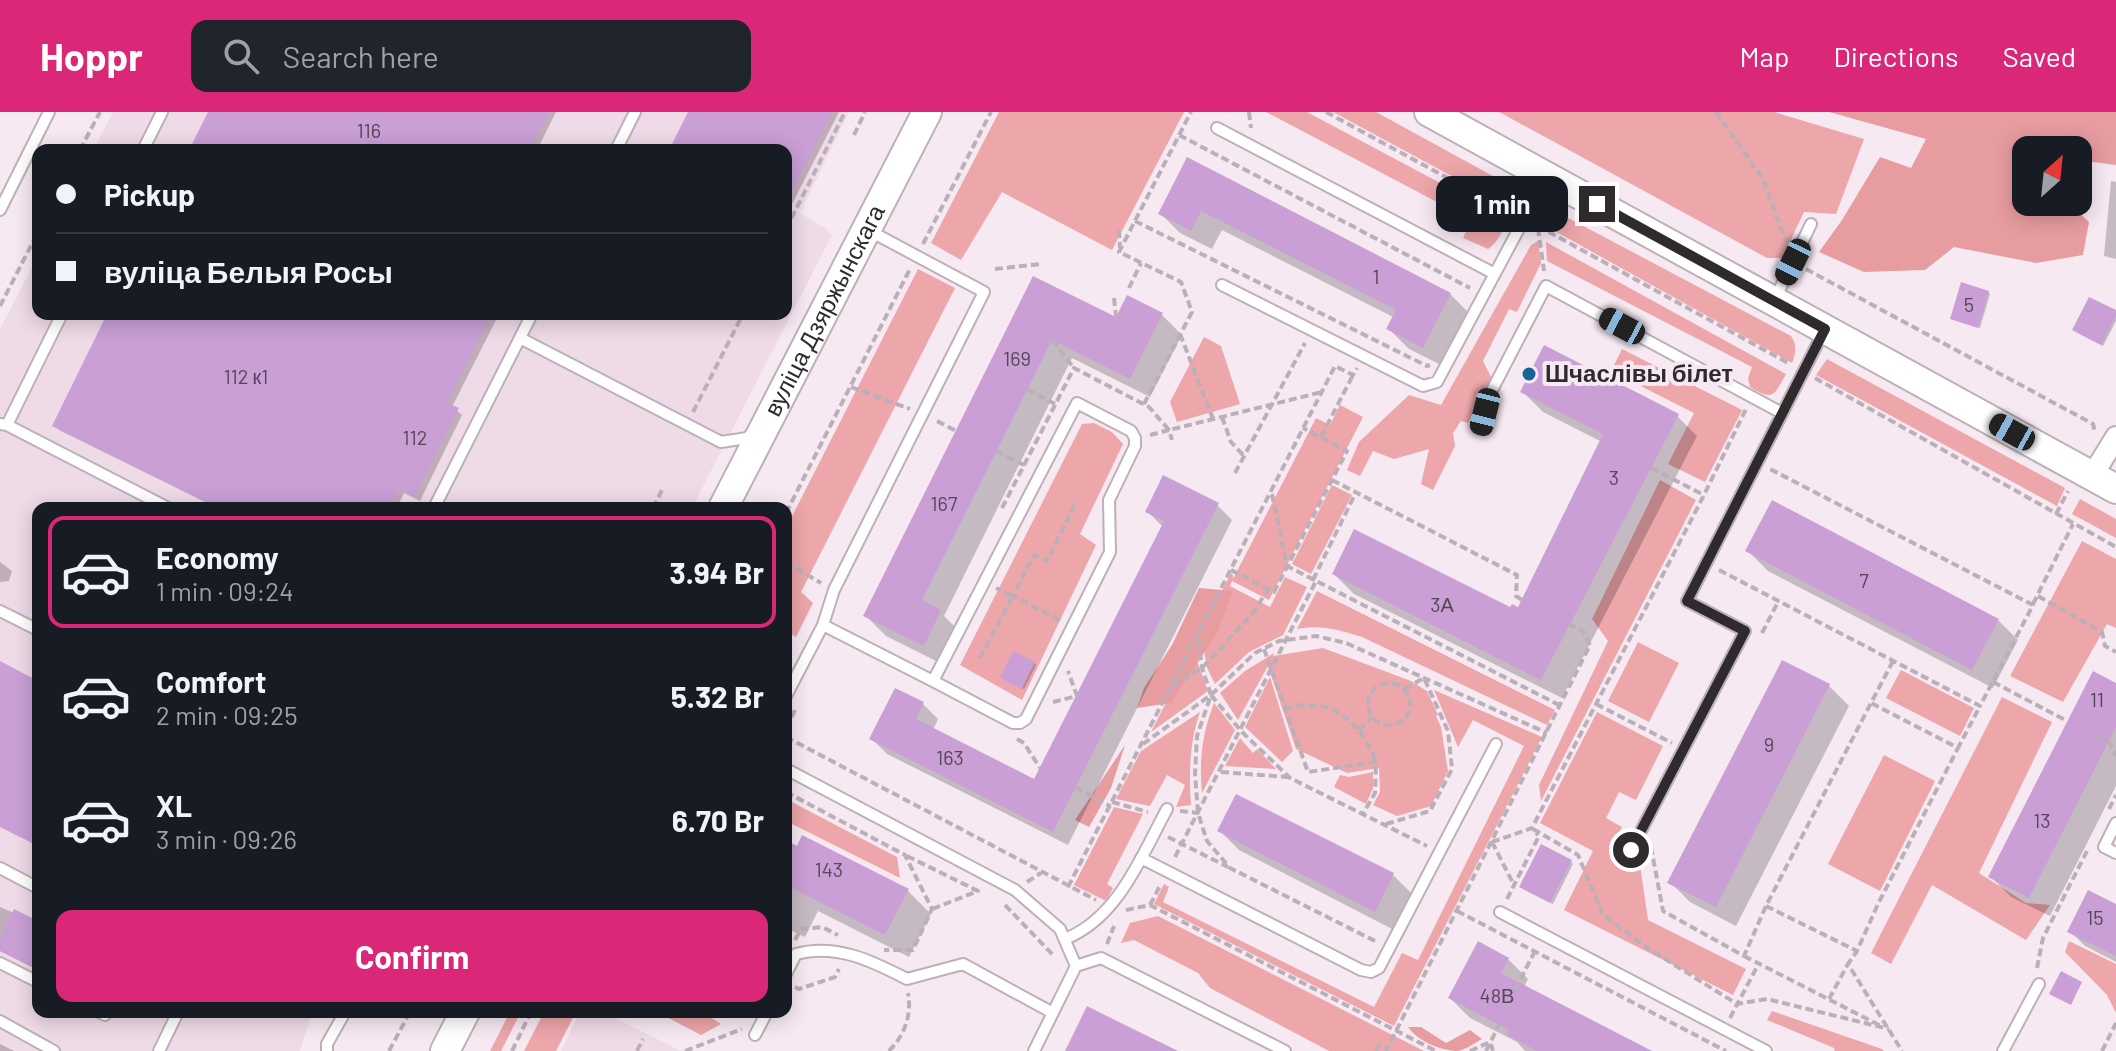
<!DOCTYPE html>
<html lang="en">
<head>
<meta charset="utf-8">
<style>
	:root { --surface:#171b24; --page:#20242c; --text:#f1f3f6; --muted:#9ea1a6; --line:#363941; --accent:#db2777 }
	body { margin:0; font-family:Barlow,sans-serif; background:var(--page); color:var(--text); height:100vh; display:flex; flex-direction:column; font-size:30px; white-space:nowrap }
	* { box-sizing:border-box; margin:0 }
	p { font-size:26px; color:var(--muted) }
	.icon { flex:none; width:44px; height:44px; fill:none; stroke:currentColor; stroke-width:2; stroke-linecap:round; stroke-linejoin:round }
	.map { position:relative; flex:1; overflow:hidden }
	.sheet { position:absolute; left:32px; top:390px; width:760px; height:516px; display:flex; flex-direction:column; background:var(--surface); border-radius:16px; box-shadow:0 4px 20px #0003 }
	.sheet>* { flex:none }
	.top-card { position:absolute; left:32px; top:32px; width:760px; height:176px; border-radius:16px; box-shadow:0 4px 20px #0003; display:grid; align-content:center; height:176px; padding:0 24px; background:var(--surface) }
	.needle { width:52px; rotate:27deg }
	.buttons { position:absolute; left:2012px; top:24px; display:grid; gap:16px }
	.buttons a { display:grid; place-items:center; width:80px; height:80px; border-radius:16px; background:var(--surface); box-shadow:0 4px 20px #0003; font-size:40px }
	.end { position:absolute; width:36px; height:36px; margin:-18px; border:10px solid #2f2a2e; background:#fff; box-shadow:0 0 0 4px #fff }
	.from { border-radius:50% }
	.bubble { position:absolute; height:56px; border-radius:16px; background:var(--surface); box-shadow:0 4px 20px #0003; font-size:26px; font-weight:700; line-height:56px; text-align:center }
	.car { position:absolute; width:24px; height:48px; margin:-24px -12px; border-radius:10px; box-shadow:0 0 6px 2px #0007; background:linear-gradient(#222 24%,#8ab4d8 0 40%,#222 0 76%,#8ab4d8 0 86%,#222 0) }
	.top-card b { display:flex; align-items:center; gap:28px; height:76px; font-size:30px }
	.top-card b+b { border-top:2px solid var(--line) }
	.top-card i { width:20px; height:20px; background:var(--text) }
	ul { padding:14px 0 0; list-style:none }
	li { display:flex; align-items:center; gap:24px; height:112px; margin:0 16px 12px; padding:0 8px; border:4px solid transparent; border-radius:16px }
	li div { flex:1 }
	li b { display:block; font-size:30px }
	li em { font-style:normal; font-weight:700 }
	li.on { border-color:var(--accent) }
	li>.icon { width:72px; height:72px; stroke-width:1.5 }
	.button { display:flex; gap:16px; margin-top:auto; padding:16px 24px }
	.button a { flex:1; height:92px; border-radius:16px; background:var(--accent); color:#fff; font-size:32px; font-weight:700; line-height:92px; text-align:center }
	header { display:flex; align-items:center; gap:48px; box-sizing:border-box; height:112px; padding:0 40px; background:var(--accent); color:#fff }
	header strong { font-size:38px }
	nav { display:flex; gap:44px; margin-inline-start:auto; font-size:28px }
	.search { width:560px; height:72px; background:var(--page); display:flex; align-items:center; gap:20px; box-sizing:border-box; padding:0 28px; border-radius:16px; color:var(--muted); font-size:30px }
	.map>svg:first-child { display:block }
	.built { fill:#efdae8 }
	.green { fill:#eda6aa }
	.forest { fill:#e79ca0 }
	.shadow { fill:#0003 }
	.building { fill:#c99fd5 }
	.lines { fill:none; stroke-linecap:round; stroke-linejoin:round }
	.lane-casing { stroke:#bdb0b8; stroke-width:14 }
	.street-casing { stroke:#bdb0b8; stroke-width:24 }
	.secondary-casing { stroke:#bdb0b8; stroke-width:32 }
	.path { stroke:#bbb0b7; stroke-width:4; stroke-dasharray:8 4; stroke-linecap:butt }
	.lane { stroke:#fff; stroke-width:10 }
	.street { stroke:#fff; stroke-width:20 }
	.secondary { stroke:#fff; stroke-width:28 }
	.route { stroke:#2f2a2e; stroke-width:10 }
	.poi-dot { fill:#146496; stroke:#f7e9f2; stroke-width:3 }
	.labels { text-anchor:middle; stroke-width:8; stroke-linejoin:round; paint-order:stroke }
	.number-label { font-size:20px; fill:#564758 }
	.street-label { font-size:24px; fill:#2f2a2e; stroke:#f7e9f2 }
	.poi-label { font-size:24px; font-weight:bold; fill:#2f2a2e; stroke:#f7e9f2; text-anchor:start }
</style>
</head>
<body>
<header>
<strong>Hoppr</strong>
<div class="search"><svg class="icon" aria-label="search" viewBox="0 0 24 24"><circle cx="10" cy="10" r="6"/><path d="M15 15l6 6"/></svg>Search here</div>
<nav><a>Map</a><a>Directions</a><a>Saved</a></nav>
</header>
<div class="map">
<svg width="2116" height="939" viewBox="0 0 2116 939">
	<rect width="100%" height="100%" fill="#f7e9f2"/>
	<!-- built -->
	<path class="built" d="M113,0H849L800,101L825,116L832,123L692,396H38V900H312L300,939H0V217L38,144V202H786V38H93Z
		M580,900H603L681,939H561Z"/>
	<!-- green -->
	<path class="green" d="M999,0H1184L1112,138L1002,80L961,148L931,131Z
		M1266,0H1307L1506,106C1505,117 1497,131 1488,137L1463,126L1471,108Z
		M1333,0H1376L1513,75C1523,84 1524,88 1520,101Z
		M1499,0H1774L1864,27L1836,102L1804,100L1782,146H1767Z
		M1557,100L1791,224C1797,233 1796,241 1792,251L1542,112L1547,104Z
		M1538,129L1541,151L1517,200L1509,197L1483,249L1491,265L1468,311L1461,309L1453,321L1455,334L1433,378L1421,372L1429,337L1394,347L1373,339L1360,364L1347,358L1359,330L1409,283L1441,293L1531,133Z
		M1546,130L1786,262C1774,284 1773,289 1750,275L1748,266L1752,255L1547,149Z
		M918,157L955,176L801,480L813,491L796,525L786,520V416Z
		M1204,225L1221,234L1240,292L1177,310L1170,290Z
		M1622,237L1742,298L1705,370L1668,352L1694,301L1611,259Z
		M1827,247L2065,376L2057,394L1816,263Z
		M1340,293L1363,305L1269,488L1232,469L1230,474L1270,495L1285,465L1307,475L1283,523L1249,540L1215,572L1207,556L1201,522L1231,461L1233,463V467L1316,306L1330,313Z
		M1094,311L1112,320L1123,332L1080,422L1096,433L1022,588L960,553L1082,312Z
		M1660,368L1696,388L1541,689L1539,673L1608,529L1592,507Z
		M1332,373L1352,383L1311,462L1292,452Z
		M2080,387L2116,407V426L2072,402Z
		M2082,429L2116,447V516L2107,512L2063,590L2010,564Z
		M1317,479L1555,598L1547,613L1362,525C1340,518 1320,512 1297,517Z
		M1638,530L1679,551L1649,610L1608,589Z
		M1323,536L1411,569L1427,579L1438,603L1436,604L1441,615L1448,659L1431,694L1397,704L1373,693L1380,680L1379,656L1347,661L1296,637L1268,554L1238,608L1220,581L1245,559L1274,541L1273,544Z
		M1193,538L1208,579L1151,620Z
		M1901,558L1974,596L1960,624L1886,586Z
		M1270,565L1293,639L1282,650L1245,615Z
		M1434,578L1542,625L1394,914L1154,792L1164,772L1169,775L1163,790L1374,895L1402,841L1418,848L1524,634L1473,608L1458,635Z
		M2002,585L2052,610L1979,761L2026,791L2050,793L2026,828L1932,773L1891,852L1871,841Z
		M1214,591L1235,618L1202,681C1199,648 1202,622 1214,591Z
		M1200,600C1189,632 1189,660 1191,693L1176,695L1185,673L1167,663L1150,694L1116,687L1141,639Z
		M1597,600L1663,634L1636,688L1619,680L1606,706L1622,715L1610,738L1640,753L1648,808L1746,857L1733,883L1564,798L1593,739L1540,711Z
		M1240,626L1253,641L1257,637L1276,657L1225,654Z
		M1884,643L1935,669L1880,779L1828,752Z
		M1373,660V676L1366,692L1334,675L1340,663L1349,665Z
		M786,687L897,745L900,766L786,709Z
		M1114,695L1143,702L1107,772L1113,776L1106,789L1074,773Z
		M1158,804L1424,939H1329L1210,876L1198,861L1134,828L1121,831L1130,811Z
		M2069,829L2116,852V901L2107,883L2065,840Z
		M1772,899L1882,937L1884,939H1835L1834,936L1767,908Z
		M510,900H521L501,939H490Z
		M544,900H576L556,939H524Z
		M657,900H702L721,912L701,923Z"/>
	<!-- forest -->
	<path class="forest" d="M1829,0H2116V53L2078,48V38H2026V90H2068L2089,110L2083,143L2036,151L1954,135L1925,158L1864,160L1819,140L1842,108L1880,45L1911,56L1926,27Z
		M1199,476L1233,479L1217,521L1171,591L1137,596L1144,576L1172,533Z
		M1125,633L1111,676L1089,715L1075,708Z
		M1408,915H1421L1446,931L1470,918L1482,927C1475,931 1466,937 1459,939C1440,939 1418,929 1408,915Z"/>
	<!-- shadow -->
	<path class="shadow" d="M211,0H556L537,38H192Z
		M690,0H839L786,104V38H671Z
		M1188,48L1450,182L1470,202L1443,254L1409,237L1389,217L1395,206L1222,118L1212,137L1180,121L1160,101Z
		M2111,69L2116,70V147L2104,144Z
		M1034,166L1117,207L1162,203L1182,223L1150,285L1072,246L944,504L960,520L944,553L886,524L866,504Z
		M1988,180L1990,182L1980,216L1952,206Z
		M2116,201V209L2103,234L2076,220Z
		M110,202H499L452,295L462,303L420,389L404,381L397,396H217L59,318L54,313Z
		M1523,280L1677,304L1697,324L1562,586L1354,482L1334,462L1519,498L1602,330L1543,300Z
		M1217,393L1232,408L1068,733L887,642L872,627L896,578L923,592L938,607L933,618L1035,670L1163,415L1147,399Z
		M1748,439L1998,508L2018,528L1993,576L1768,459Z
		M0,450L12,459L9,469L0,470Z
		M1034,551L1036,553L1024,577L1005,567Z
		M1783,551L1829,574L1849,594L1736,814L1690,790L1670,770Z
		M2116,573V674L2050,804L2011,785L1991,765Z
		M1237,685L1393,763L1412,782L1394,818L1239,738L1220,719Z
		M786,731L907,778L931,802L909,845L818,799L805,825L792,819L786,831Z
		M1571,750L1573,752L1553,792L1523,777Z
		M2116,794V850L2085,834L2070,819Z
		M0,795L38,811V858L0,839Z
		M1508,847L1528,867L1524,875L1648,939H1525L1517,930L1470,906L1450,886Z
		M738,900H751L749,906Z
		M0,932L14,939H0Z"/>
	<!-- building -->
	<path class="building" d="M208,0H549L530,38H189Z
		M688,0H832L786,91V38H669Z
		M1187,45L1451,181L1423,236L1386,217L1396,198L1300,149L1201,99L1191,119L1158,102Z
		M1033,164L1116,205L1127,183L1163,201L1130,267L1052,228L922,488L941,498L924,534L863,504Z
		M1961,170L1989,179L1978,216L1950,207Z
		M2089,185L2116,198V204L2101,233L2072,218Z
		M107,202H492L447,291L459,296L414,385L399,377L390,396H219L52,314Z
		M1544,233L1679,302L1541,568L1332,462L1354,417L1510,495L1512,492L1518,495L1603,322L1520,280Z
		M1163,363L1219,391L1053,720L869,627L895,576L924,590L916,607L1034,667L1164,409L1145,400Z
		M1772,388L1999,507L1972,558L1745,439Z
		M1013,539L1035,550L1022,577L1000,566Z
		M1782,548L1830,572L1716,795L1667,771Z
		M0,549L38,569V734L0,715Z
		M2093,559L2116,571V615L2029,786L1988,765Z
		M1236,682L1394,761L1375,800L1217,719Z
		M802,723L909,777L885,823L786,773V728L797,734Z
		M1541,732L1572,748L1550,791L1519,775Z
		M2088,778L2116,792V844L2067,820Z
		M14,797L38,809V858L0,839V827Z
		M1478,829L1509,846L1501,861L1652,939H1537L1507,923L1509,918L1448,886Z
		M2061,859L2082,870L2071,893L2049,882Z
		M1087,894L1119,910L1178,939H1065Z"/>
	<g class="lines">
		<!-- lane casing -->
		<g class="lane-casing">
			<path id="lane" d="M1217,16L1495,162
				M143,38L162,0
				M616,38L635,0
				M0,98L49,0
				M1222,173L1423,274L1437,270L1546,66
				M1775,187L1811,112
				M520,226L721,330L747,326L754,319
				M0,312L7,313L168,396
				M7,313L62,202
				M1481,316L1489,284L1546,174L1782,301
				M434,396L532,202
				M0,499L38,518
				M823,513L933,569L1077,291L1131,319L1135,326V334L1109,388L1110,440L1026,607L1020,611H1013L933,569
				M786,584L823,513L834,478L984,180L868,118
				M786,657L1015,778L1060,817L1076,854L1034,939
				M2116,711L2104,735L2116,741
				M1631,738L1745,519L1687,489L1824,219
				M1141,746L1361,858L1371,860L1379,856L1496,632
				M0,756L38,776
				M1500,800L1766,939
				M1065,827C1118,806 1141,745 1167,697
				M0,851L38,870
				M1076,854L1101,846L1285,939
				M786,862L796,842C836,831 872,849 907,867L963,852L1053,901
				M99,900L105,903L106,900
				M0,909L54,939
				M755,923L767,900
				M159,939L178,900
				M327,939V932L345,900
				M2003,939L2039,872"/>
		</g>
		<!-- street casing -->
		<g class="street-casing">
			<path id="street" d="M2092,364L2116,325"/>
		</g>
		<!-- secondary casing -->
		<g class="secondary-casing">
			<g id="secondary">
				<path d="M1429,0L2116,377"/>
				<path id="s1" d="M723,396L927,0"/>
				<path d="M445,939L465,900"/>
			</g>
		</g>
		<!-- path -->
		<path class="path" d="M1249,0L1251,16
			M1326,0L1512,101
			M1716,0L1763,67L1786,130
			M854,23L865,0
			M1179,23L1470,176
			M80,38L100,0
			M1135,109L1427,254L1430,253
			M1538,114L1790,252
			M1538,116L1544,159
			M786,117L845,0
			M1119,118L1120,136
			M923,132L991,0
			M995,157L1040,152
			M1806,157L2093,312L2095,321
			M1129,176L1141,151
			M1114,186L1116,205
			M0,194L38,120
			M1180,222L1213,307
			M1052,228L1074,256
			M1815,266L2116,435
			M851,275L910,297
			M1027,277L1055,292
			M1144,292L1192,200L1181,170L1119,140L1191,0
			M693,300L743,202
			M1222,305L1231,330L1244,344
			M937,309L956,319
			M1150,323L1169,318L1172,328
			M1321,325L1353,263
			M996,339L1024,353
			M1651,356L1704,383
			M1235,361L1305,231
			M1332,368L1517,463L1516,484L1522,488
			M1272,382L1287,454L1561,594
			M653,396L662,378
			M1002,396L1074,256L1149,295L1169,318L1322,280
			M786,401L910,157
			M2056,402L2068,379
			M786,450L821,471
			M1231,458L1274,480L1347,339L1303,316
			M1719,458L1980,594L2033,493L1770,357
			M1313,468L1356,380
			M2038,484L2102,520L2105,534L2116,540
			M2033,492L2073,412
			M1060,508L1013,484L1034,443L1047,449L1077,388
			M1762,521L1778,490
			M1264,537L1308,660L1376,650L1375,681L1363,702
			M980,546L1013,484L996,476
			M1893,549L1871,591L1958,636L1980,594
			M1993,570L2067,609
			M1368 592a21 21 0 1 1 42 0a21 21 0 1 1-42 0Z
			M1172,574L1202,556L1253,501L1268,477
			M1211,583L1241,619L1290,666L1427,734
			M1053,590L1077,584L1068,559
			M1596,592L1672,631
			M1285,597C1330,582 1361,610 1376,650
			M786,616L796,596
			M1359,618L1372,605
			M2097,624L2109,630L2116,644
			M786,625L1096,788
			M1017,627L1024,631L1040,656
			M1143,632L1211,583L1202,556L1198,526
			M1221,660L1288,665
			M1075,675L1110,694
			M786,680L905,743L932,797L913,838H884
			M1112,690L1148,700
			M2109,697L2116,683
			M1180,699L1198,701
			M1386,712L1430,699L1452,657L1448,619L1424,566L1404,577
			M1533,717L1578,743L1603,803L1646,835L1737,892L1767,887L1889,917
			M1168,725L1228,755
			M1492,730L1532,716L1704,383L1746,297
			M1492,730L1514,773
			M1651,735L1663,799L1744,844L1766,794L1871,591
			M907,744L978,779L932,797
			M1175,745L1316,469
			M1027,770L1041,761
			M1068,775L1335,254L1353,263L1357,256
			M1507,787L1539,724L1536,721
			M1005,793L1054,844
			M1150,793L1160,774
			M1766,794L1857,839
			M1126,798L1150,793L1436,939
			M1457,799L1726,939
			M795,828L801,817L822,815L838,823
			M1375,829L1230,756L1207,729L1198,701L1195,662L1197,624L1211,583L1255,541L1279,529L1316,524L1346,531L1547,621
			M1107,832L1114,814
			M1744,844L1881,914
			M2037,856L2043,826L2088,737
			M795,875L799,877L835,865L839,857
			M1515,878L1534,841
			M1829,887L1848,852
			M1730,906L1759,851
			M1887,915L1848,852L1857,839L1878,792L1958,636
			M1889,918L1902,939
			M389,939L410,900
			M512,939L531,900
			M637,939L643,927
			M685,939L742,917
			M889,939C905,923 912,902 908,881
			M1376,939L1379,933L1387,937L1590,533L1583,519L1569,512
			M1470,939L1490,930L1493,939
			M1486,939L1499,913
			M2102,939L2116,911"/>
		<!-- lane -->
		<use href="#lane" class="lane"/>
		<!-- street -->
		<use href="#street" class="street"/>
		<!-- secondary -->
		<use href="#secondary" class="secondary"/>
	</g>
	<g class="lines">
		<!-- route -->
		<path class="route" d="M1597,92L1825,217L1687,489L1745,519L1631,738"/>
	</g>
	<!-- markers -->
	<circle class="poi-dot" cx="1529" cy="262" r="8"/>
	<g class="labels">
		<!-- number labels -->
		<g class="number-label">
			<text x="369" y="26">116</text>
			<text x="1376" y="172">1</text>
			<text x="1969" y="200">5</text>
			<text x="1017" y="254">169</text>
			<text x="246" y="272">112 к1</text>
			<text x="415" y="333">112</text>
			<text x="1614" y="373">3</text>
			<text x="944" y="399">167</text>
			<text x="1864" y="476">7</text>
			<text x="1442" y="500">3А</text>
			<text x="2097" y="595">11</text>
			<text x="1769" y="640">9</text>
			<text x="950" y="653">163</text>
			<text x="2042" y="716">13</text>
			<text x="829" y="765">143</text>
			<text x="2095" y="813">15</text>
			<text x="1497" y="891">48В</text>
		</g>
		<!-- street labels -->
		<g class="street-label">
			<text dy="8" stroke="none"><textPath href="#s1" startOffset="222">вуліца Дзяржынскага</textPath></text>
		</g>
		<!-- poi labels -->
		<g class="poi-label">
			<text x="1545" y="270">Шчаслівы білет</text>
		</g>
	</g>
</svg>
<div class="buttons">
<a><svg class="needle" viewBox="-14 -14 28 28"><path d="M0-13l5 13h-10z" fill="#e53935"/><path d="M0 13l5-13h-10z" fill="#9ea1a6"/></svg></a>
</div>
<i class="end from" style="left:1631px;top:738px"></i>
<i class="end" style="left:1597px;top:92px"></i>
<div class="bubble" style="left:1436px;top:64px;width:132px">1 min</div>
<i class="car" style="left:1793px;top:150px;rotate:206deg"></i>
<i class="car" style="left:1622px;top:214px;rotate:298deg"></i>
<i class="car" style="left:1485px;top:300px;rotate:194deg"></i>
<i class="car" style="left:2012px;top:320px;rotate:299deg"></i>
<div class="top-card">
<b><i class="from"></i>Pickup</b>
<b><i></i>вуліца Белыя Росы</b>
</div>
<section class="sheet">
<ul>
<li class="on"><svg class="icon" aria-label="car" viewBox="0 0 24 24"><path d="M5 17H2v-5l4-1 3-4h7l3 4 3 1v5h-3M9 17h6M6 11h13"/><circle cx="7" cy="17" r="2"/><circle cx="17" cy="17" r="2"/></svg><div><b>Economy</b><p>1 min · 09:24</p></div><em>3.94 Br</em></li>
<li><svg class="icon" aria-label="car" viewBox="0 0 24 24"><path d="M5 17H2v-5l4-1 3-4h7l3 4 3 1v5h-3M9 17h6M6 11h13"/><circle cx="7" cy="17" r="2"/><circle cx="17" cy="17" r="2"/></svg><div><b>Comfort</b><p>2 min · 09:25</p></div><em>5.32 Br</em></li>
<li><svg class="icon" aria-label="car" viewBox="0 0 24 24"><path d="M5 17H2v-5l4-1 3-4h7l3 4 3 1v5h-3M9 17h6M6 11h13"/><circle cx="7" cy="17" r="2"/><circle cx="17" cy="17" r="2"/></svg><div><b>XL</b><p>3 min · 09:26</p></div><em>6.70 Br</em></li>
</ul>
<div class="button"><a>Confirm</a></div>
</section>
</div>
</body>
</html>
